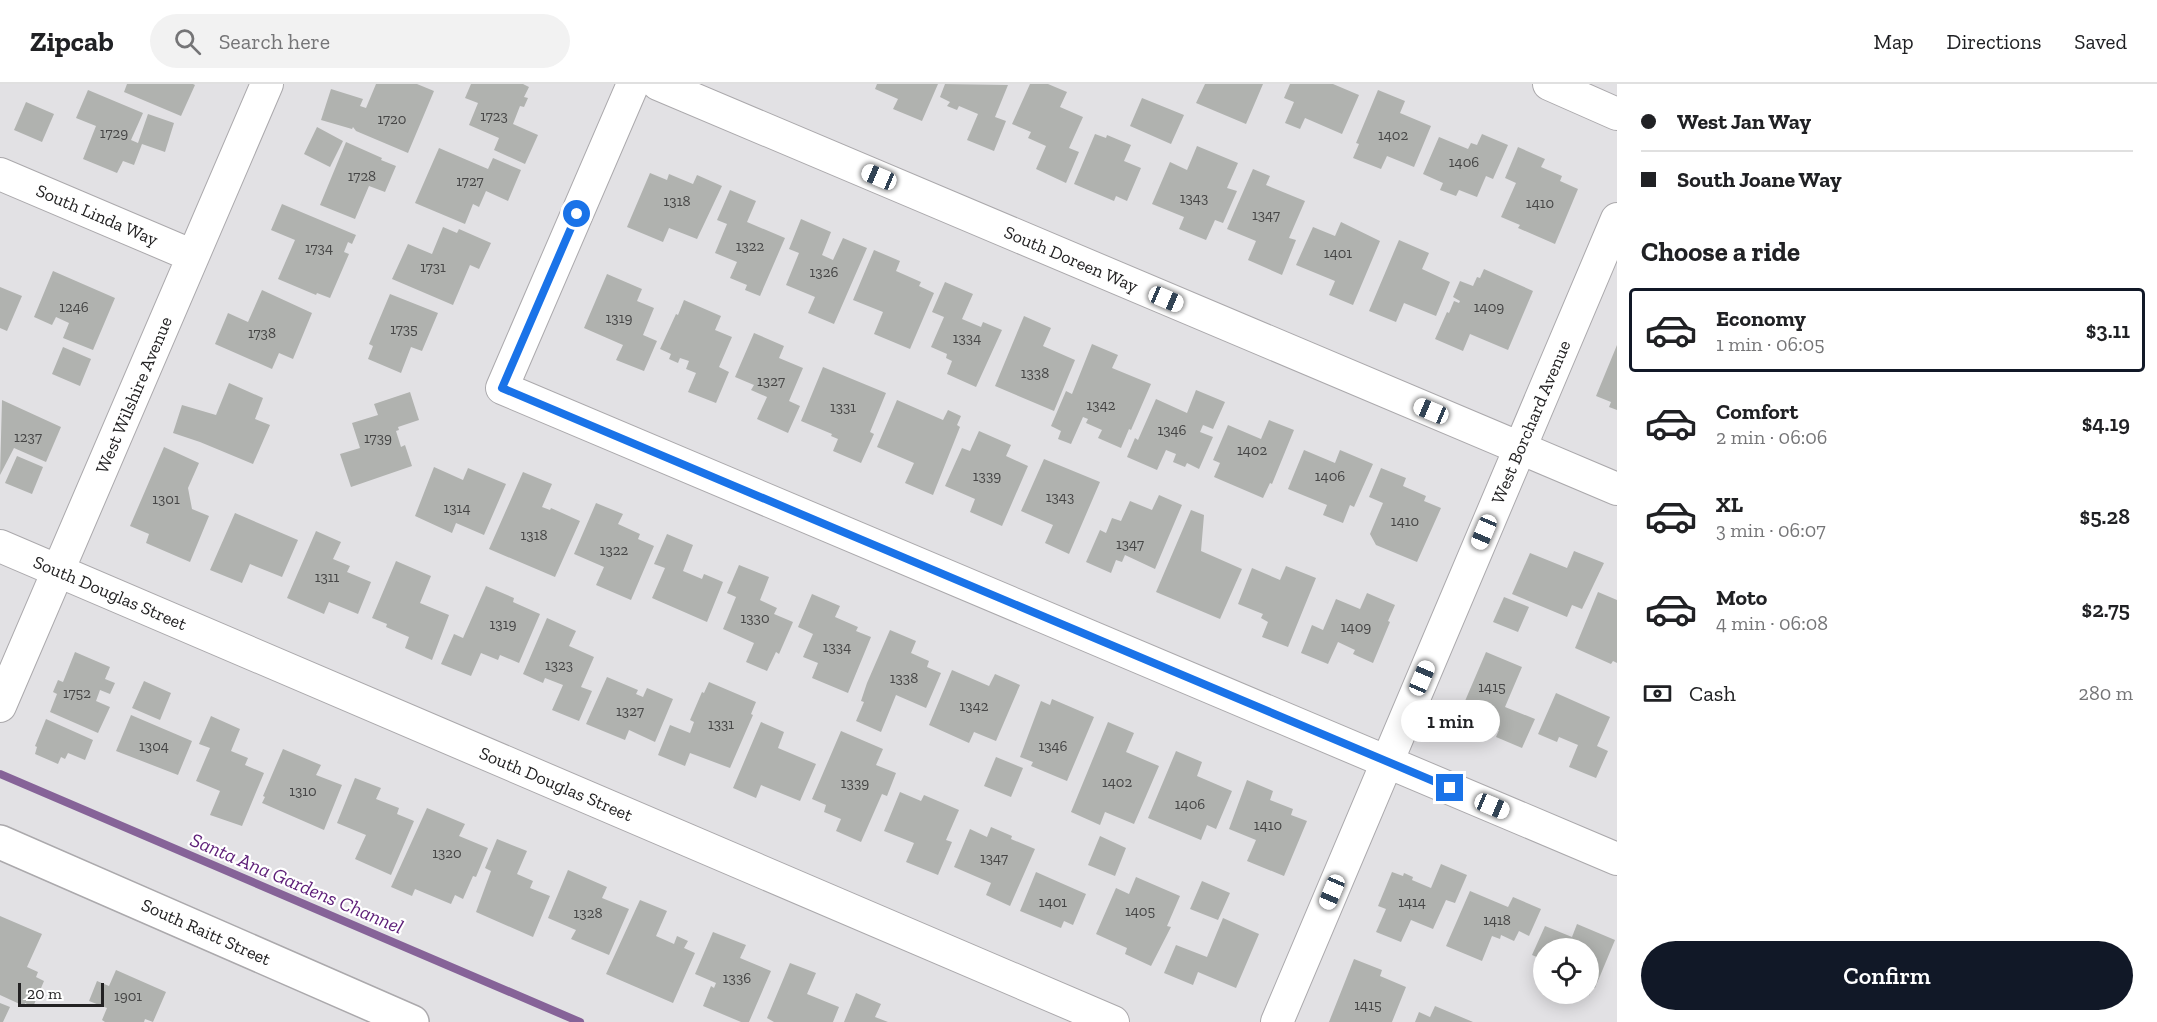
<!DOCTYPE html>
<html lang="en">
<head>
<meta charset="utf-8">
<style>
	:root { --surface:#fff; --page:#f2f2f2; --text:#202124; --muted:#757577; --line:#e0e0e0; --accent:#111827 }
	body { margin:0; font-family:"Zilla Slab",serif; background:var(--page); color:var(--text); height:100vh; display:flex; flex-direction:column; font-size:22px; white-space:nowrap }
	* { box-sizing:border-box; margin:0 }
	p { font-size:20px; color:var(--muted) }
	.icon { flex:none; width:33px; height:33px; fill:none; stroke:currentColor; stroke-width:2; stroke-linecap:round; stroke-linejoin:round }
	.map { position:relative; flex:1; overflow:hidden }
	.sheet { display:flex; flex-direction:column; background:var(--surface); width:540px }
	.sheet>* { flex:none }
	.guide { display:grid; align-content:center; height:132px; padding:0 24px; background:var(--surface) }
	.fabs { position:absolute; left:1533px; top:854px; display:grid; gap:12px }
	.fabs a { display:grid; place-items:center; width:66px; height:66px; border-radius:50%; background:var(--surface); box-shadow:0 3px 15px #0003; font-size:30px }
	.scale { position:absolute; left:18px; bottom:15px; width:86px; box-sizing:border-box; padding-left:6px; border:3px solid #232223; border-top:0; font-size:16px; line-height:21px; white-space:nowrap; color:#232223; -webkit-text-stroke:4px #fff; paint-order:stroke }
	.end { position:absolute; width:27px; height:27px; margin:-14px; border:8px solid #1a73e8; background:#fff; box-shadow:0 0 0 3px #fff }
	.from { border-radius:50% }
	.bubble { position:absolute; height:42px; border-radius:21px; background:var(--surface); box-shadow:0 3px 15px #0003; font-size:20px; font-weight:600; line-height:42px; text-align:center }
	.car { position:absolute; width:18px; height:36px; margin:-18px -9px; border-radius:8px; box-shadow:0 0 4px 2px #0007; background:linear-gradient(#fff 24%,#345 0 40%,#fff 0 76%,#345 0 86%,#fff 0) }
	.guide b { display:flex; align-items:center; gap:21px; height:57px; font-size:22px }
	.guide b+b { border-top:2px solid var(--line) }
	.guide i { width:15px; height:15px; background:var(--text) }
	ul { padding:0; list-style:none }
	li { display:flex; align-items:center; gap:18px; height:84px; margin:0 12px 9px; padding:0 12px; border:3px solid transparent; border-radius:6px }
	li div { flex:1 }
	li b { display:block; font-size:22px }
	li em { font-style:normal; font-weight:600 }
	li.active { border-color:var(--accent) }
	li>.icon { width:54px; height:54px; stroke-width:1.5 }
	h2 { padding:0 24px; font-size:27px; line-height:72px }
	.pay { display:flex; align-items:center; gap:15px; height:66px; padding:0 24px; font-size:22px }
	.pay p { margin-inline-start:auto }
	.button { display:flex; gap:12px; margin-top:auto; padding:12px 24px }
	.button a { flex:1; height:69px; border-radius:36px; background:var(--accent); color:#fff; font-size:24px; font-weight:600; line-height:69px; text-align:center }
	header { display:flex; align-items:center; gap:36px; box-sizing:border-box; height:84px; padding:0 30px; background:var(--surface); border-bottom:2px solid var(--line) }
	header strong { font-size:28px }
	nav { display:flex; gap:33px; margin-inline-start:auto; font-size:21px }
	.search { width:420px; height:54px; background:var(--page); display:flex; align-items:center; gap:15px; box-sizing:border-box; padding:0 21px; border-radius:33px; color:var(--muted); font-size:22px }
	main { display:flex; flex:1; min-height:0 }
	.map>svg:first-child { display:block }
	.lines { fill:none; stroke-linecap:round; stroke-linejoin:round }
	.stream { stroke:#866398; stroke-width:8 }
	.building { fill:#b0b2af }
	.street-casing { stroke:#aba9ac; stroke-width:34 }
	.secondary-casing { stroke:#aba9ac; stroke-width:36 }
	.street { stroke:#fff; stroke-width:32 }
	.secondary { stroke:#fff; stroke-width:33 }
	.route { stroke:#1a73e8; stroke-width:8 }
	.labels { text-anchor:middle; stroke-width:4.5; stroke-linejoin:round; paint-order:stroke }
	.number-label { font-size:15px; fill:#464646 }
	.street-label { font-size:18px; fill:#232223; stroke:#fff }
	.water-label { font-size:20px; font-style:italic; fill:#5c1d77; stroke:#fff }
</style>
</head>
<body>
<header>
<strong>Zipcab</strong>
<div class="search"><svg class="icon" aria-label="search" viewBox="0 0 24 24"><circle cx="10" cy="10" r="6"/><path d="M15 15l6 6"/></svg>Search here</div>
<nav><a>Map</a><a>Directions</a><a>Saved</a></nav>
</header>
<main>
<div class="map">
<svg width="1617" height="938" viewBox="0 0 1617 938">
	<rect width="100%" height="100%" fill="#e2e1e4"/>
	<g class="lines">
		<!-- stream -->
		<path class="stream" d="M0,690L580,938"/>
	</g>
	<!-- building -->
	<path class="building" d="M127,0H193L195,1L181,32L124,8Z
		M376,0H417L434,7L408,69L356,47L353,43L352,45L321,36L331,5L363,15L360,22L366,24Z
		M471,0H523L529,3L524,13L528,14L524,23L520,22L513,40L538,51L525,80L494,66L499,54L469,41L478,19L465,14Z
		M877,0H938L922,37L893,25L898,15L875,5Z
		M945,0L1008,1L995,33L1006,37L994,67L967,56L978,30L959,22L957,26L947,22L950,18L940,13Z
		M1030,0H1048L1067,8L1060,23L1083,33L1069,64L1079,68L1066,99L1036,85L1046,62L1028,54L1031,48L1012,40Z
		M1205,0H1263L1246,40L1196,19Z
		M1290,0H1333L1359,11L1342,50L1305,34L1300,45L1285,39L1294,18L1284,14Z
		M88,6L143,29L131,56L138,59L148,30L174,39L165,68L142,60L134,81L123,77L117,89L83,75L96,42L76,34Z
		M1378,6L1405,17L1400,29L1431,42L1414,83L1387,72L1381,85L1353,74L1359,60L1356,59Z
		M1142,14L1184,31L1171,60L1130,42Z
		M26,18L54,30L42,58L14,46Z
		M317,43L343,57L330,83L304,70Z
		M1095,50L1106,54L1107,51L1131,61L1124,77L1141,84L1127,117L1116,112L1114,117L1074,100Z
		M1482,50L1508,61L1493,95L1486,92L1477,113L1459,106L1456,112L1440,106L1443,99L1423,90L1439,53L1468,65L1471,59L1477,61Z
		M346,58L382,74L381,76L396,82L385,108L369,102L355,135L320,121Z
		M1197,62L1238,79L1227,104L1237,107L1223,139L1215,136L1206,156L1179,145L1184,133L1152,120L1170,78L1187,86Z
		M1518,63L1545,75L1541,83L1562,92L1560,97L1578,105L1555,160L1518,144L1520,141L1501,133L1516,99L1505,94Z
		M439,64L488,85L493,74L521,86L508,117L486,107L479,123L473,120L465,140L415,119Z
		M1253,85L1270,92L1266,101L1305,117L1289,154L1296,156L1282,191L1248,176L1256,157L1227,145Z
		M650,89L667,96L669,90L693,100L697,91L722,102L697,155L669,144L663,158L627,143Z
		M730,106L756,117L747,138L785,154L760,212L745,206L747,201L730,194L737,178L715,169L727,140L717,136Z
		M282,120L356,151L352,160L348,158L344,168L349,170L330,214L317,209L316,211L278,195L295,156L271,146Z
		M801,135L831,148L822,171L833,176L843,154L867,164L834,240L808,229L815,213L786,201L799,169L789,165Z
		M1341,138L1380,157L1353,221L1329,211L1335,197L1296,181L1313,143L1335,152Z
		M443,143L457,149L459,145L491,159L479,185L470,181L453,221L392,195L408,160L432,170Z
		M1399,156L1429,169L1422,185L1450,198L1436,232L1404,219L1396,238L1369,227Z
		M874,166L900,177L896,187L921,198L919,202L934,209L910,265L874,250L883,228L853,216Z
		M1484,185L1533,207L1508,266L1470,250L1463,267L1435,255L1447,228L1449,229L1454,217L1459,219L1460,217L1453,213L1460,197L1473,202L1477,193L1480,194Z
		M53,187L115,214L93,266L63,254L69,239L56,233L52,241L34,233Z
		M607,190L642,205L637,217L654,224L643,251L657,257L644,287L616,276L623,261L584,244Z
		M945,198L973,210L962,235L981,243L983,238L1002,246L976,303L947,290L952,277L946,274L947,270L931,263L944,233L932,228Z
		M0,203L22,212L7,247L0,244Z
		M262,206L312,229L293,275L279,269L272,285L215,260L228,229L248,238Z
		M390,210L438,229L422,267L411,263L401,289L368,275L373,262L369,260Z
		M684,216L721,232L715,246L732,253L719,283L729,288L716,319L688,308L696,289L686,285L689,277L680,274L678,279L669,275L671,270L660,265L676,230L678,231Z
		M1024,232L1051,244L1043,262L1075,276L1054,327L995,302Z
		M754,249L784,262L779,274L803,284L789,317L800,322L788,349L757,335L767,313L751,306L754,301L735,293Z
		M1092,260L1118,271L1112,284L1151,300L1131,346L1129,345L1121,364L1098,354L1102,346L1086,339L1088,335L1083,333L1071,360L1058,355L1061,347L1051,342L1066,307L1072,310Z
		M1617,261V326L1609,323L1611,318L1596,312Z
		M63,263L91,275L80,302L52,290Z
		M823,283L886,309L870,348L874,350L861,379L833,367L838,355L831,352L832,350L801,337Z
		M229,299L263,314L255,335L270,341L253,380L200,358L173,349L182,321L216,331Z
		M1196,306L1225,318L1213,345L1203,341L1200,348L1213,353L1199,385L1187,379L1185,383L1173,378L1176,370L1166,366L1157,386L1127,373L1135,354L1138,356L1156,315L1187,329Z
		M410,308L419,336L398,343L399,346L396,347L401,363L405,361L412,382L351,403L340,370L360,364L352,339L378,331L374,320Z
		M2,316L61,343L46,378L14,364L0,391Z
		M897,316L943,336L948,326L961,332L957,341L960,343L933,411L905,399L914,379L877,363Z
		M1269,336L1294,346L1272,400L1270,399L1263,414L1214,393L1220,379L1213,376L1228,341L1261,355Z
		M979,347L1011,361L1006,372L1028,382L1002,442L970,428L975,415L945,402L962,364L970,367Z
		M164,363L199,379L188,404L192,425L209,432L190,478L146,459L149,450L130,442Z
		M1304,366L1335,379L1340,366L1373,380L1354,423L1350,421L1343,439L1323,431L1327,421L1288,405Z
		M17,372L43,383L32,410L5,399Z
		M1044,375L1100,398L1069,470L1045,459L1053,441L1021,427Z
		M434,383L463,396L468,384L506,400L484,451L456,439L452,449L415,432Z
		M1381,384L1406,394L1403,402L1426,412L1424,417L1441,424L1417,478L1376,461L1370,450L1383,419L1369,413Z
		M523,388L552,400L542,423L550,426L551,424L580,437L555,493L489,465Z
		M1159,411L1182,421L1155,485L1125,471L1122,478L1116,476L1111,489L1086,478L1100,446L1106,449L1112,434L1121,437L1130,417L1152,426Z
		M596,419L623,430L618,440L640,450L638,455L654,462L631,516L596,501L604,483L574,470Z
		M1191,426L1204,431L1201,467L1242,485L1220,535L1156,508Z
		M235,429L298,456L282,493L250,480L242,499L210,486Z
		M316,447L341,458L333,475L350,482L347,488L371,498L358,530L329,518L324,530L287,514Z
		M667,450L693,461L683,487L702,495L704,490L723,498L707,538L652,514L665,484L654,480Z
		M1574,467L1604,479L1582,525L1572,521L1567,533L1512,510L1530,469L1567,484Z
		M396,477L431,492L420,519L449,531L432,576L405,564L409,553L386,543L387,540L372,534Z
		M739,481L769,493L760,516L777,524L774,530L793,538L779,570L776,568L767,587L746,578L754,559L723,545L736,513L727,509Z
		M1286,482L1316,494L1288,563L1262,553L1268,538L1261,534L1263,530L1238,520L1252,484L1280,496Z
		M486,502L514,514L513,518L540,530L519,579L500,571L498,576L481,569L471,592L441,580L454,550L463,554Z
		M1598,508L1617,516V579L1613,577L1611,580L1575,564Z
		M1367,509L1395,521L1388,537L1390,538L1373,579L1353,570L1355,566L1338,558L1328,580L1301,569L1312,541L1323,546L1336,515L1360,525Z
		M812,510L840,522L835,533L858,543L856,547L871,553L848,609L812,594L818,579L803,573L813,550L798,543Z
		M1504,513L1529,523L1518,548L1493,538Z
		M547,534L576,547L569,562L594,573L581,603L592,607L579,637L552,626L563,601L545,594L543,599L523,590Z
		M890,546L916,557L911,569L929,577L927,583L941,589L926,624L896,611L881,648L856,637L864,618L861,617L867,599Z
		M75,568L110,583L105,595L115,599L110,610L100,606L96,617L110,623L98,649L50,628L57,610L53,608L58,596L63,598Z
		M1486,568L1522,583L1505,623L1535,635L1522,664L1496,653L1499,646L1475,635L1477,631L1462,624Z
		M952,586L989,602L995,590L1020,601L996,657L974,648L969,659L929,641Z
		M607,593L638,606L636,610L643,613L647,604L673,615L655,658L629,646L625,656L586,640Z
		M144,597L171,609L160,636L132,624Z
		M709,598L756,618L751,630L753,631L730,684L690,669L685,682L658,671L670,641L690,649L694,638L690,636L702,608L704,609Z
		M1556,609L1610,633L1597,662L1608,667L1596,694L1569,683L1578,661L1559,653L1557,658L1538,650Z
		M1052,615L1094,633L1067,697L1031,682L1033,678L1020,673L1041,617L1050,621Z
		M131,631L192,657L178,691L116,667Z
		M211,632L240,645L231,667L248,674L245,681L264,689L242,742L210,731L220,707L196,697L210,664L199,660Z
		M46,635L93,656L85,676L68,669L65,675L61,673L58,680L35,670L37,663L35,662Z
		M761,638L784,648L778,664L816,680L800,717L761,701L756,714L733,704Z
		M1108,638L1134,649L1126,668L1159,682L1134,740L1105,728L1100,741L1071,728Z
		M841,647L883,665L876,681L896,689L887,712L882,710L861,758L836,747L841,735L824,728L826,721L812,715Z
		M283,665L321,681L316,691L342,701L324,746L262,719L265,713L263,712Z
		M1176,667L1202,678L1197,692L1232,707L1216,745L1207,741L1201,756L1148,734Z
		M996,673L1023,684L1011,713L984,702Z
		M355,694L381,704L376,715L399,724L397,730L414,737L391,791L355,775L366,751L337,739Z
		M1247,696L1273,707L1270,716L1293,725L1291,731L1307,737L1284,792L1247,777L1256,756L1229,745Z
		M900,708L921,717L924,711L959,726L946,756L952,758L938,791L906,778L914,759L884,747Z
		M427,724L465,740L459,752L488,764L476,793L473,792L463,815L455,811L451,820L415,805L412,812L391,803Z
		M991,743L1012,752L1011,755L1035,765L1010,822L986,811L991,799L954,783L970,745L987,753Z
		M1100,752L1126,764L1115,792L1088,781Z
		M497,755L527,767L517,790L533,797L530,804L550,812L533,853L476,828L491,787L485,784Z
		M1441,780L1467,791L1455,819L1446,816L1433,845L1411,836L1401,858L1376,848L1386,825L1378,822L1392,788L1403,792L1404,789L1413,793L1412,796L1431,804Z
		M568,786L607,803L602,814L629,825L609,871L571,855L576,846L548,834Z
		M1036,788L1086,810L1073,841L1064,837L1061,844L1020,827Z
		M1136,793L1180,812L1167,842L1171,843L1151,882L1125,870L1127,864L1096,850L1116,804L1129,810Z
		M1202,797L1230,809L1218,836L1190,825Z
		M1470,807L1508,823L1513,813L1541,825L1529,852L1519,847L1514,857L1501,851L1500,855L1492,852L1482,877L1446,862Z
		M640,816L667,827L656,852L674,860L677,852L688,857L684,864L695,869L673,919L606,890Z
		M0,832L42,850L27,883L38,888L36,893L44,897L33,923L25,919L24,922L0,911Z
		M1223,834L1259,850L1236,904L1198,888L1193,901L1164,889L1176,861L1207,873Z
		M1577,840L1615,856L1595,904L1592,903L1589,912L1588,864H1544V876L1532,871L1545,842L1572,853Z
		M713,848L746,861L740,874L771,887L749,938H741L703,922L711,902L714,904L716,899L695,890Z
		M1354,875L1382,886L1380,892L1406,903L1392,938H1329Z
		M790,879L816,889L807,910L839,923L833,938H774L767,934Z
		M116,886L166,908L153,938L145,935L144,938H105L102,936L107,924L89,917L97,897L109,902Z
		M856,909L881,920L875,933L888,938H844Z
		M0,919L10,923L3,938H0Z
		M1435,922L1473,938H1415L1419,928L1430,933Z"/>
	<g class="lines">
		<!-- street casing -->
		<g class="street-casing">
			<path id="street" d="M633,0L502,304L1617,775
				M658,0L1617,405
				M1549,0L1617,30
				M0,90L193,172
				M0,462L1113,938
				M0,622L267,0
				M1277,938L1617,135"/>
		</g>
		<!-- secondary casing -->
		<g class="secondary-casing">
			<path id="secondary" d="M0,758L412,938"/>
		</g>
		<!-- street -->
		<use href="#street" class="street"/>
		<!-- secondary -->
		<use href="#secondary" class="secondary"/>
	</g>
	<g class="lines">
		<!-- route -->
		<path class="route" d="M577,130L502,304L1450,704"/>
	</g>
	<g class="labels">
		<!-- number labels -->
		<g class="number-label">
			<text x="494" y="37">1723</text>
			<text x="392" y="40">1720</text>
			<text x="114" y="54">1729</text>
			<text x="1393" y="56">1402</text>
			<text x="1464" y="83">1406</text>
			<text x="362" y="97">1728</text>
			<text x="470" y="102">1727</text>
			<text x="1194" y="119">1343</text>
			<text x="677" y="122">1318</text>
			<text x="1540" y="124">1410</text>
			<text x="1266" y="136">1347</text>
			<text x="750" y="167">1322</text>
			<text x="319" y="169">1734</text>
			<text x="1338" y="174">1401</text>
			<text x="433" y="188">1731</text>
			<text x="824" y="193">1326</text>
			<text x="74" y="228">1246</text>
			<text x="1489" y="228">1409</text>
			<text x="619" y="239">1319</text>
			<text x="404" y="250">1735</text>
			<text x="262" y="254">1738</text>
			<text x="967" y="259">1334</text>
			<text x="1035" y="294">1338</text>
			<text x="771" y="302">1327</text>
			<text x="1101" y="326">1342</text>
			<text x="843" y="328">1331</text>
			<text x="1172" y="351">1346</text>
			<text x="28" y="358">1237</text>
			<text x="378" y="359">1739</text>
			<text x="1252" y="371">1402</text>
			<text x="987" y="397">1339</text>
			<text x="1330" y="397">1406</text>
			<text x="1060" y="418">1343</text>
			<text x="166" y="420">1301</text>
			<text x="457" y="429">1314</text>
			<text x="1405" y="442">1410</text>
			<text x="534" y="456">1318</text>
			<text x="1130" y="465">1347</text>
			<text x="614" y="471">1322</text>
			<text x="327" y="498">1311</text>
			<text x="755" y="539">1330</text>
			<text x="503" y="545">1319</text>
			<text x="1356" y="548">1409</text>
			<text x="837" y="568">1334</text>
			<text x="559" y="586">1323</text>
			<text x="904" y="599">1338</text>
			<text x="1492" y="608">1415</text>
			<text x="77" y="614">1752</text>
			<text x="974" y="627">1342</text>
			<text x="630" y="632">1327</text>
			<text x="721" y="645">1331</text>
			<text x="154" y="667">1304</text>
			<text x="1053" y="667">1346</text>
			<text x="1117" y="703">1402</text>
			<text x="855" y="704">1339</text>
			<text x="303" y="712">1310</text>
			<text x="1190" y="725">1406</text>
			<text x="1268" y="746">1410</text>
			<text x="447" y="774">1320</text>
			<text x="994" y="779">1347</text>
			<text x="1053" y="823">1401</text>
			<text x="1412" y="823">1414</text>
			<text x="1140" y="832">1405</text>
			<text x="588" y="834">1328</text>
			<text x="1497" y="841">1418</text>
			<text x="737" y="899">1336</text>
			<text x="128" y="917">1901</text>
			<text x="1368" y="926">1415</text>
		</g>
		<!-- street labels -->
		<g class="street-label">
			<text transform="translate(97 131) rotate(23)" y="6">South Linda Way</text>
			<text transform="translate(1071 175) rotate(23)" y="6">South Doreen Way</text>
			<text transform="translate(134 311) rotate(-67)" y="6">West Wilshire Avenue</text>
			<text transform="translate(1531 338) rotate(-67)" y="6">West Borchard Avenue</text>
			<text transform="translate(110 509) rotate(23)" y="6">South Douglas Street</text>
			<text transform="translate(556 700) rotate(23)" y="6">South Douglas Street</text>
			<text transform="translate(206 848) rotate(24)" y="6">South Raitt Street</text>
		</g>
		<!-- water labels -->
		<g class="water-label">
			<text transform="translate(297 799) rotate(23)" y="7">Santa Ana Gardens Channel</text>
		</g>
	</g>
</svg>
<div class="fabs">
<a><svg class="icon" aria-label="locate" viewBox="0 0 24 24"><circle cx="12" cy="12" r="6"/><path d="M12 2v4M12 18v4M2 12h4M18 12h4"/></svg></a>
</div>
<div class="scale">20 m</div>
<i class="end from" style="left:577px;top:130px"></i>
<i class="end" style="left:1450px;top:704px"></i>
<div class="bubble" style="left:1401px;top:616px;width:99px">1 min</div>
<i class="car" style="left:879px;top:93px;rotate:293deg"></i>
<i class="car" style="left:1166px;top:215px;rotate:113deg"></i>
<i class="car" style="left:1431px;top:327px;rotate:293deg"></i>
<i class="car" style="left:1484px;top:448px;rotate:203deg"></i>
<i class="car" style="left:1422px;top:594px;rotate:23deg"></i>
<i class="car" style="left:1492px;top:722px;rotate:113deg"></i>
<i class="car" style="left:1332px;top:808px;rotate:203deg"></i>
</div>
<section class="sheet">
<div class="guide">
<b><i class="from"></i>West Jan Way</b>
<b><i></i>South Joane Way</b>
</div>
<h2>Choose a ride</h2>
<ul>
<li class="active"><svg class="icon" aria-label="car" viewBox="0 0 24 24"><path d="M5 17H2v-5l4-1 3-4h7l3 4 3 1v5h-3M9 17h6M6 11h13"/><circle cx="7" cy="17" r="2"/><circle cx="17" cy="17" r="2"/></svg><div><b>Economy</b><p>1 min · 06:05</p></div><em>$3.11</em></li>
<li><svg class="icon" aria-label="car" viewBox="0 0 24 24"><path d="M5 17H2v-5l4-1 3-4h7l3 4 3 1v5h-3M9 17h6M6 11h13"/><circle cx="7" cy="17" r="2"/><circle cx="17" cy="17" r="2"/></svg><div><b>Comfort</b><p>2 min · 06:06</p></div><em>$4.19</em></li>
<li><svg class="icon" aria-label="car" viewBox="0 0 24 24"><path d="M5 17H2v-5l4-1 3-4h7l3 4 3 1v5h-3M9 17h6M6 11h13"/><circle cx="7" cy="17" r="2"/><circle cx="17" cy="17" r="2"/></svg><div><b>XL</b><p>3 min · 06:07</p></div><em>$5.28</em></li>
<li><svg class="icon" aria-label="car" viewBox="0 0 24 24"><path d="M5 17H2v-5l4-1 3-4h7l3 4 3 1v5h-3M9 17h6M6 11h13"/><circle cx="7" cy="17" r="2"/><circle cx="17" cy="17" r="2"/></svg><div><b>Moto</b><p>4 min · 06:08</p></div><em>$2.75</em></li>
</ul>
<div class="pay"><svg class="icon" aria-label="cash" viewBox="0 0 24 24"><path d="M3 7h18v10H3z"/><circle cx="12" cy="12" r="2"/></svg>Cash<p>280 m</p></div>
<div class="button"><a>Confirm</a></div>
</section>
</main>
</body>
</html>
